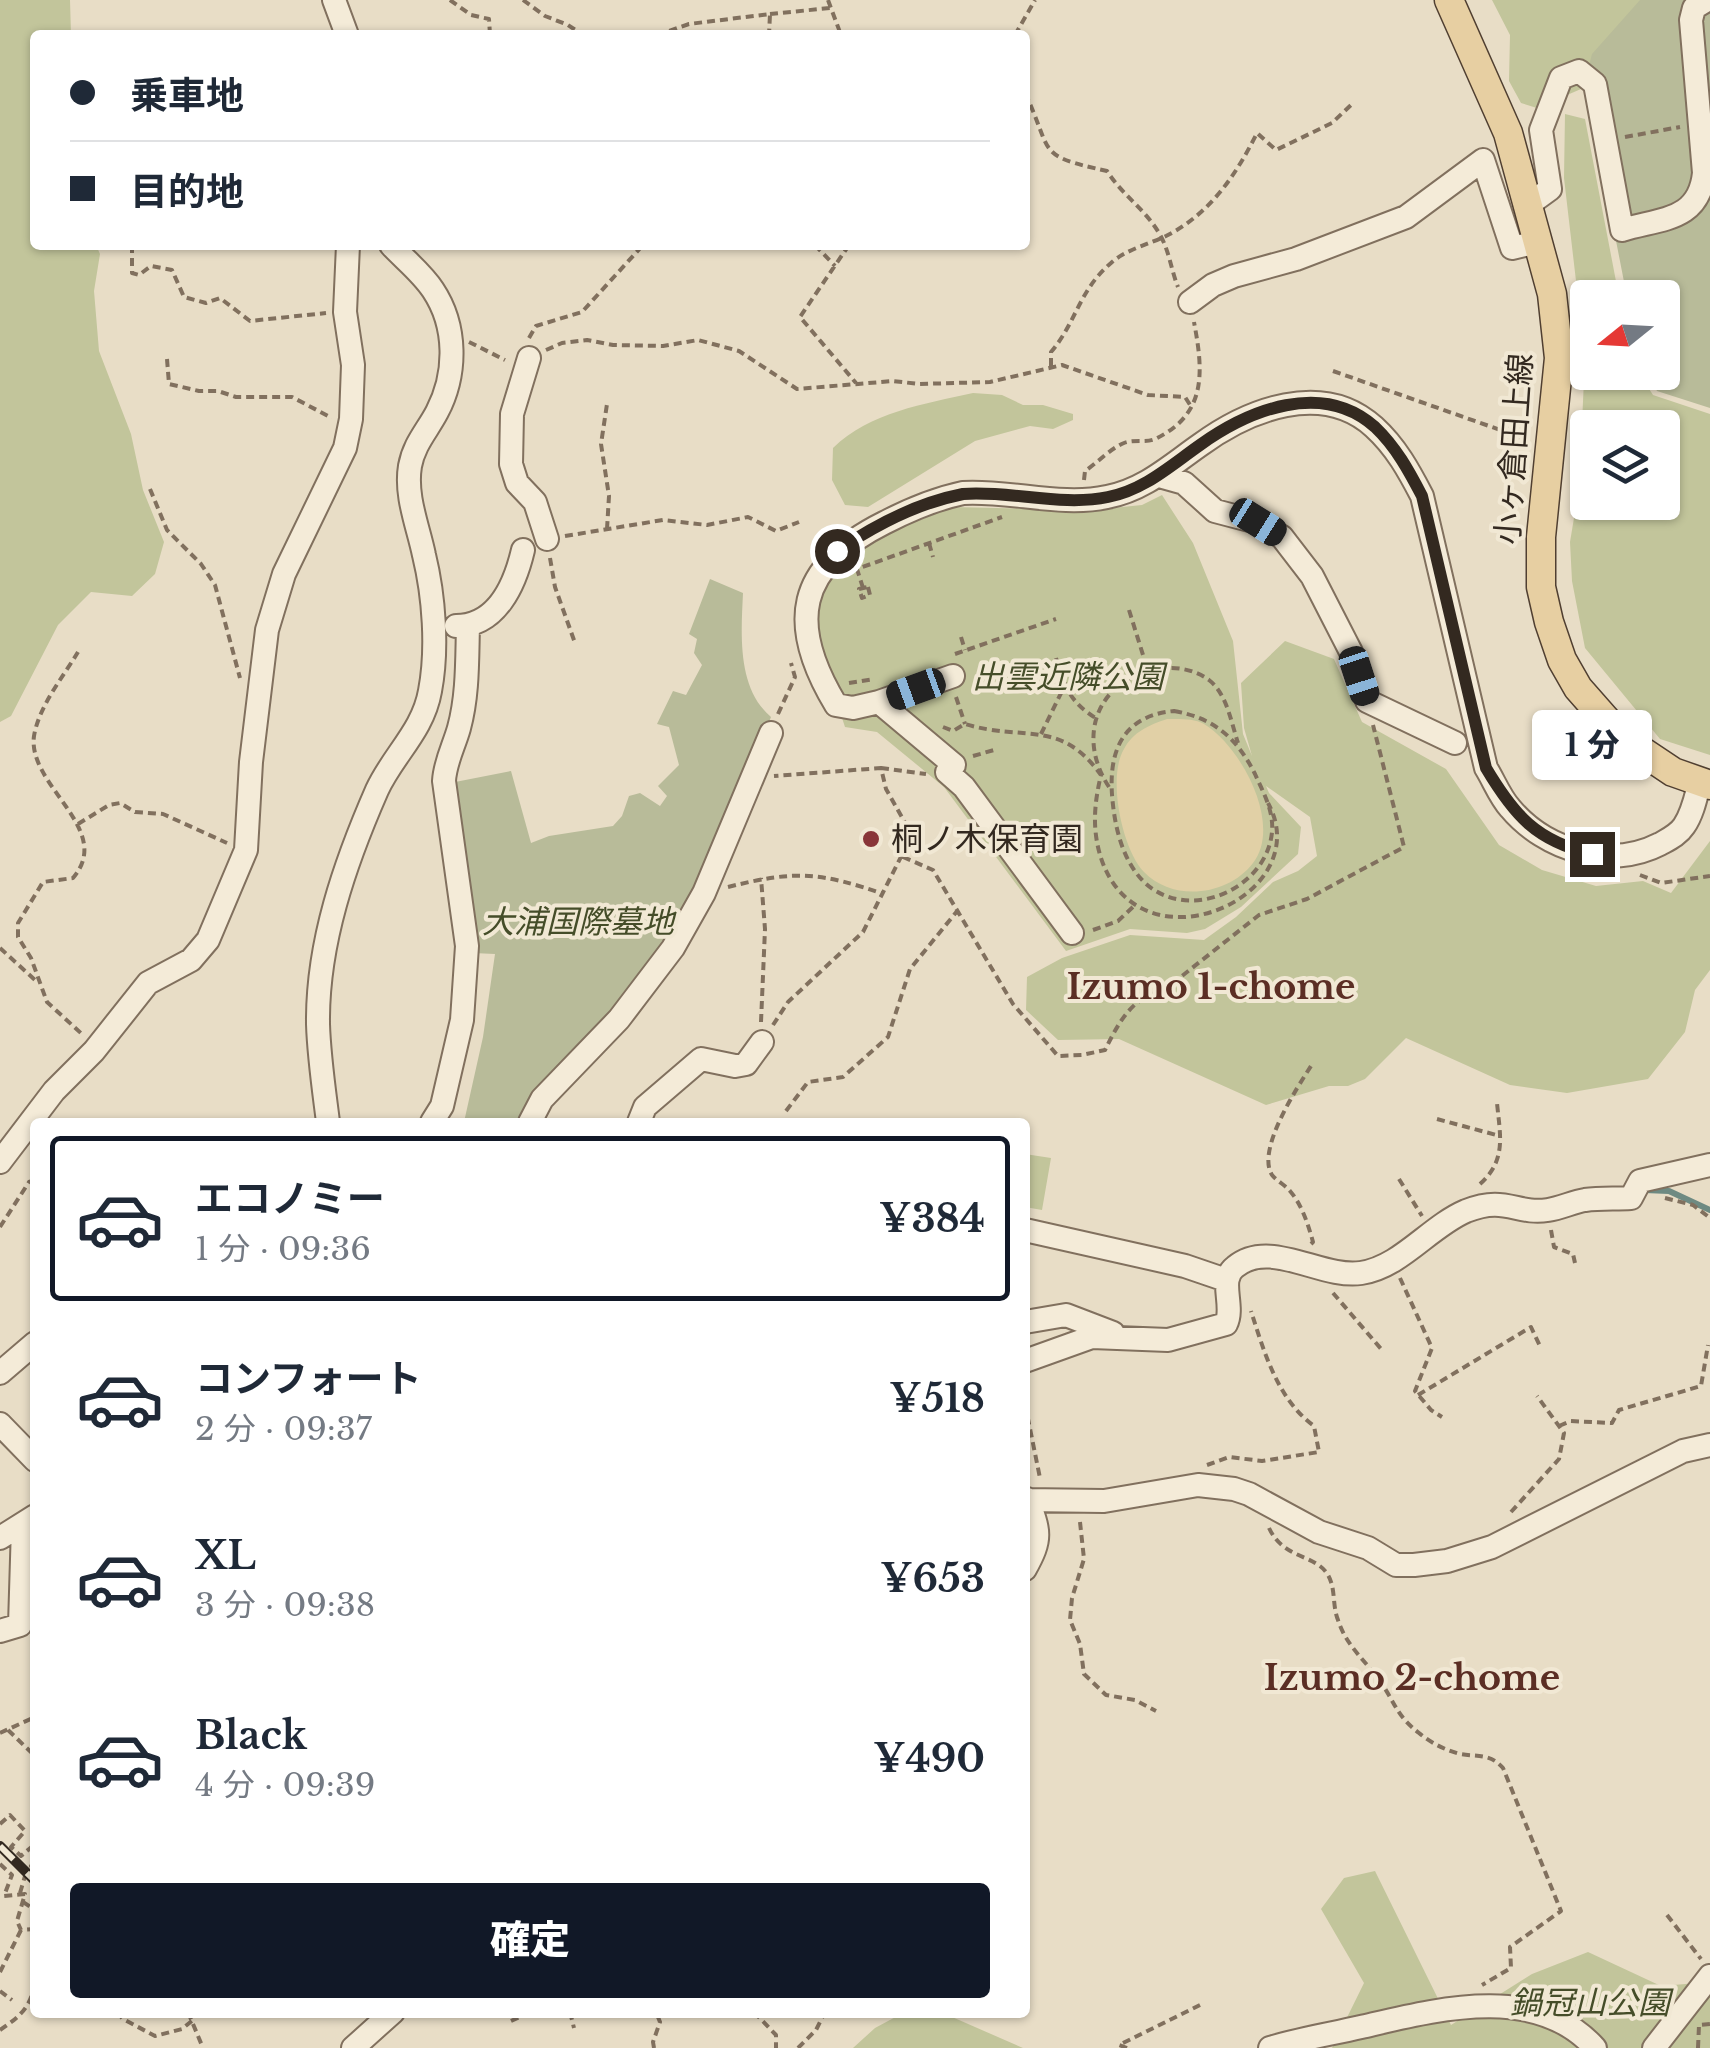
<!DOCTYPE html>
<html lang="ja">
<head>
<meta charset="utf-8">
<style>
	:root { --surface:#fff; --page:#f2f2f3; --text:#1f2937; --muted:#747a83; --line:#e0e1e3; --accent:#111827 }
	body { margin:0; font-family:"Libre Baskerville","Noto Sans JP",serif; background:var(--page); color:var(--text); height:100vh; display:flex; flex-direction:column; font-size:38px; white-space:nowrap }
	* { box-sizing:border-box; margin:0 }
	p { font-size:32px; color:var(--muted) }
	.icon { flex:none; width:55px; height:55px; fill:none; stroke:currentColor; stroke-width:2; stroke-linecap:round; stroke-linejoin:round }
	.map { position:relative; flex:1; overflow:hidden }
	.sheet { position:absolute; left:30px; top:1118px; width:1000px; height:900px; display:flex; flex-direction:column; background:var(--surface); border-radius:10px; box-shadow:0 2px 8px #0004 }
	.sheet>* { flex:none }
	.hud { position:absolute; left:30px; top:30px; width:1000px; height:220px; border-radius:10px; box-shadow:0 2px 8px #0004; display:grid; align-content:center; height:220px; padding:0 40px; background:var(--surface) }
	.needle { width:65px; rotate:252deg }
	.tools { position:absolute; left:1570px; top:280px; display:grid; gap:20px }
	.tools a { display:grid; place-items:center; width:110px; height:110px; border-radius:10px; background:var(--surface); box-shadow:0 2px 8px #0004; font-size:50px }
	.end { position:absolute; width:45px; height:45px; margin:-22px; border:12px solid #332920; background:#fff; box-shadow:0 0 0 5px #fff }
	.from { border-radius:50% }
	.bubble { position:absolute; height:70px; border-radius:10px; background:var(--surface); box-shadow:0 2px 8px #0004; font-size:32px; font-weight:800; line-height:70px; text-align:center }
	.car { position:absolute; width:30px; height:60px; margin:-30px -15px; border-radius:12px; box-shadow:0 0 8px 2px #0007; background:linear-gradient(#222 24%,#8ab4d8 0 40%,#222 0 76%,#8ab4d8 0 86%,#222 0) }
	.hud b { display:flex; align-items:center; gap:35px; height:95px; font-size:38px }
	.hud b+b { border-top:2px solid var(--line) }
	.hud i { width:25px; height:25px; background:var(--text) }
	ul { padding:18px 0 0; list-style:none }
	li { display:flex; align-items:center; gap:30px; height:165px; margin:0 20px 15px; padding:0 20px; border:5px solid transparent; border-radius:10px }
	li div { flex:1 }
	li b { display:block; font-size:38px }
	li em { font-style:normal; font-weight:800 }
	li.current { border-color:var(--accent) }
	li>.icon { width:90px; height:90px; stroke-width:1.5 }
	.cta { display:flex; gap:20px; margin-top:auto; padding:20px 40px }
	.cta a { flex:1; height:115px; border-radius:10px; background:var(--accent); color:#fff; font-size:40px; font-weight:800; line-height:115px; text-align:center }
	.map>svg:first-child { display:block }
	.green { fill:#c2c59b; fill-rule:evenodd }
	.sand { fill:#e1d0a6 }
	.cemetery { fill:#b8bb99 }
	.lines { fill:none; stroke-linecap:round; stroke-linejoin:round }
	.stream { stroke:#6e8a82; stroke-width:6 }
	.minor-casing { stroke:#81705e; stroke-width:26 }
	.major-casing { stroke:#503f31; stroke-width:31 }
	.path { stroke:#81705e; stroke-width:4; stroke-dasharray:8 5; stroke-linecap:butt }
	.minor { stroke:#f4ebd8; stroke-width:22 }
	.major { stroke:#e7cfa2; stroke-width:28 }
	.rail-casing { stroke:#332920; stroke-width:10 }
	.rail { stroke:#f1e8d4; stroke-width:6; stroke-dasharray:19; stroke-linecap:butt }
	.route { stroke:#332920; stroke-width:12 }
	.poi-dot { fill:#893538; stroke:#f1e8d4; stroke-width:4 }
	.labels { text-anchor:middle; stroke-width:8; stroke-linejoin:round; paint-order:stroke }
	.street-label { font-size:32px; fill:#332920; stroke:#f1e8d4 }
	.park-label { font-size:32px; font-style:italic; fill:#454d29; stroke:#f1e8d4 }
	.poi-label { font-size:32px; fill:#332920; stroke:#f1e8d4; text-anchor:start }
	.neighbourhood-label { font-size:35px; font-weight:bold; fill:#5b2e24; stroke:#f1e8d4 }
</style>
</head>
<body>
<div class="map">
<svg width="1710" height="2048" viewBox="0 0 1710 2048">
	<rect width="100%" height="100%" fill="#e8ddc6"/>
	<!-- green -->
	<path class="green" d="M0,0H70L71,35H35V245H96L100,254L94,291L99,351L131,434L143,490L164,542L155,574L132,596L91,592L58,625L11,716L0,722Z
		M1492,0H1672L1661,14L1581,89L1537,108L1521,103L1509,81L1510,35Z
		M1565,114L1585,119L1619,297L1588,298V372L1639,373L1653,395L1710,414V755L1660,739L1585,648L1572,581L1570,542L1579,488L1585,358L1564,178ZM1588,428H1662V502H1588Z
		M973,393L1002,395L1023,405H1043L1073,414V420L1053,429L1030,426L975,441L868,507L845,505L832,480L833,448C870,412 924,404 973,393Z
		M1162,495L1193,543L1233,641L1243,734L1252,756L1244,728L1241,683L1285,641L1334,659L1362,722L1446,769L1499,845L1542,870L1596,886L1643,881L1671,893L1710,841V970L1695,990L1685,1032L1648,1079L1567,1093L1510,1085L1406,1038L1365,1079L1348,1086H1329L1266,1105L1119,1039L1058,1040L1026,1010L1027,977L1062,958L1130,935L1204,940L1236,917L1273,882L1298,871L1317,856L1310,817L1266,786L1269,793L1301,827L1298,854L1241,907L1205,929L1187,933L1130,929L1066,951L944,787L877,732L845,727L815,636L814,606L823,580L868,541L952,507L1093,510L1142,505Z
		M1025,1154L1051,1158L1042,1210L1025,1207Z
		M1375,1871L1451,2025L1532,1974L1588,1952L1661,1986L1710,1982V2048H1332L1364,1983L1321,1909L1344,1878Z
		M903,2013H943L1023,2048H853L875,2028Z"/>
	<!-- sand -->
	<path class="sand" d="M1167,719C1179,719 1193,718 1204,724C1241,746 1283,825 1253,863C1229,895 1174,903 1144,872C1122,849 1107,777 1124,749C1133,732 1149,725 1167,719Z"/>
	<!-- cemetery -->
	<path class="cemetery" d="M1640,0H1710V408L1657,391L1647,373L1662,372V298L1627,297L1585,82L1592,54Z
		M710,579L743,593C741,635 737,688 771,717L725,832L672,943L525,1122H464L483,1037L495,954L473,953L450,783L511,771L531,843L549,836L613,826L622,816L629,796L640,793L660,806L667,796L658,786L679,765L669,727L657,724L673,691L686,695L702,665L694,653L697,639L689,634Z"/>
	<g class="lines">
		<!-- stream -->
		<path class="stream" d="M1645,1190L1669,1191L1710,1210"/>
		<!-- minor casing -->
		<g class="minor-casing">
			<path id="minor" d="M334,0L347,35
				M1528,205L1550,189L1541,130L1561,78L1579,71L1595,84L1622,230C1662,218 1699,221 1704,173L1691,20L1694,8L1707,0
				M1190,302L1213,285L1234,276L1296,259L1406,217L1483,160L1512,248L1538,242
				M529,358L512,414L511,464L517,483L535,502L547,539
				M1159,476L1184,483L1215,511L1257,522L1282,537L1312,576L1351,652L1367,701L1455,743
				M456,626C497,626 515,584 523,550
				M879,702L953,676
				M954,765L879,702L853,708L836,705C787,624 796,567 884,523C909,510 935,499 963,493C1010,490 1061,507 1107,497C1144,490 1170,466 1200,445C1248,410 1322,380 1374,427C1396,447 1409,471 1422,496L1486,768C1494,781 1500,797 1510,808C1545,850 1610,870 1660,844C1669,839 1678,835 1684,826C1693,813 1696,796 1700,781
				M947,772L964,787L1072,933
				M328,1122C324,1090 319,1057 318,1024C317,943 345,863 377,790C393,755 423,731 430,691C438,649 434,596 424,555C418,526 405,496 410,466C414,444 427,431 437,412C457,374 457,326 433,290C422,273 404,259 391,245
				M432,1122L442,1106L462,1020L467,946L444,781C445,762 454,746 459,728C468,695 467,660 468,626
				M530,1122L542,1099L619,1019L673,948L704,893L771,733
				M639,1122L645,1107L701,1059L735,1066L746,1064L762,1042
				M0,1162L54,1091L94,1051L148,983L191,960L208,940L246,850L251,762L267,630L284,574L345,448L351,419L353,365L345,312L348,245
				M1025,1230L1185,1266L1226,1280
				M1025,1322L1066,1315L1113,1333
				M1025,1361L1092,1337L1168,1340L1226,1324C1235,1306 1218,1280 1235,1267C1270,1238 1321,1279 1361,1273C1401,1267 1429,1227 1466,1211C1506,1195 1516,1215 1548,1210C1561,1208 1573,1202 1585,1200C1600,1198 1616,1199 1631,1198L1640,1181L1710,1165
				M0,1373L35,1343
				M0,1424L35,1460
				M1025,1500L1104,1501L1198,1485L1234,1489L1249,1494L1319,1532L1368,1548L1396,1565H1414L1447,1561L1492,1547L1683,1451L1710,1445
				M0,1538L35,1516
				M1025,1569C1042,1539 1040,1531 1027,1499
				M0,1631L20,1625L23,1526
				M353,2048L393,2012
				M1270,2048C1299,2039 1331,2034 1361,2027C1435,2010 1536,1982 1595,2048
				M1654,2048L1710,1976"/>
		</g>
		<!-- major casing -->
		<g class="major-casing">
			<path id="major" d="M1449,0L1508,133L1552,294L1559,358L1541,537V587L1549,622L1562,660L1578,688L1622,738L1673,772L1710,785"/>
		</g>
		<!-- path -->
		<path class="path" d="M450,0L471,15L489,19L490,35
			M523,0L545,16L568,25L583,35
			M828,0L841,35
			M770,14L830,8
			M657,35L689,24L770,14L769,35
			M1015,35L1035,0
			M1025,93C1054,154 1034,155 1107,171C1123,196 1144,208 1159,233C1169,249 1171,270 1178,287
			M1625,137L1680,127
			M132,245V273L139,275L151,266L172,270L184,297L206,303L220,298L250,321L326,313
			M815,245L835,266
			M849,245L800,317L856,383
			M529,338L536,326L582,312L643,245
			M469,342L505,360
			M546,350L562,343L587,340L613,345L663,346L698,340L739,351L797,389L893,381L919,384L990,382L1062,365L1148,395L1185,397L1192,408
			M167,359L169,384L199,391H218L236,397H292L332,418
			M1051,366V352C1076,323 1079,290 1111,263C1125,250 1149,244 1166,236C1210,214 1236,175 1257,133L1276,150L1332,123L1352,104
			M1333,371L1526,439
			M1084,480L1085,471C1097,463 1111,448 1124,443C1134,439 1146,443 1155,439C1208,414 1203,370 1194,322
			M150,489L167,530L201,564L215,585L240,678
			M607,529L609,496L601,444L607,404
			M565,536L663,520L707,525L748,517L776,531L799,522
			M929,543L933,557
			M550,558L555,587L575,643
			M868,587L870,595L862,598L859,589Z
			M863,588L857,569L1002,517
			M1129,610L1148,671
			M961,637L965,650
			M78,652C63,677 39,706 34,736C27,786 115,829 73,878L43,882L18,923V937L31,958L47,1002L83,1035
			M955,654L1056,619
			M1056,658C1066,689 1069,701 1097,719
			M849,683L874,679
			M956,697L965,724
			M1174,711C1214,718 1237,738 1255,774C1263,792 1274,811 1272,832C1267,889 1188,924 1144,882C1124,862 1116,832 1113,805C1107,756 1119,716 1174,711Z
			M778,714L795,677L791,663
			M943,727L953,731L965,724C1024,742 1060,718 1101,775C1094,804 1092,830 1101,858C1140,976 1319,896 1268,803
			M1041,734L1065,685
			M973,756L994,750
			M881,768L926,774
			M1109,787C1076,737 1097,680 1157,669C1174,666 1194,669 1209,680C1227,694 1231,722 1238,743
			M78,824L109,805L120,803L135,812L163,814L227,843
			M903,857L933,870L1013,1004L1058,1056L1082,1055L1105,1050C1118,1024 1132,996 1163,991L1259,915L1307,899L1404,847L1373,725
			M1640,875L1661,883L1710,876
			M728,887C796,870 819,872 884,894
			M1093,930L1118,921L1135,905
			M0,948L35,980
			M761,1022L765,929L761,878
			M773,1025L788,1002L863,932L912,835L886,789L881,768L774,776
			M786,1111L808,1082L843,1077L888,1037L910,969L958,910
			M1437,1119L1500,1136
			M1399,1179L1422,1216
			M1480,1184C1507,1160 1500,1135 1497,1103
			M1665,1198L1693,1205L1710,1218
			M0,1227L29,1182L35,1180
			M1551,1230L1554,1247L1573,1254L1575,1263
			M1311,1244L1313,1242C1308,1224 1302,1205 1290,1191C1285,1185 1277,1181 1272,1175C1256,1150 1297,1088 1311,1066
			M1400,1278L1432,1348L1415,1391L1431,1410L1442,1417
			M1333,1293L1382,1350
			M1418,1395L1531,1327L1540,1346
			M1025,1404L1040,1478
			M1559,1426L1571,1421L1612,1423L1619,1410L1701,1386L1708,1345
			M1207,1465L1229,1457L1262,1461L1319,1452L1314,1426C1278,1400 1264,1352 1251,1311
			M1511,1512L1559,1459L1564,1433L1537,1396
			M1080,1522L1084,1559L1072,1598L1070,1620L1080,1644L1084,1674L1106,1695L1135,1700L1156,1711
			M1269,1528C1284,1560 1316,1554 1328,1575C1336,1589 1332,1605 1338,1620C1346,1646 1367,1662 1382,1684C1396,1705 1397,1716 1419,1733C1431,1743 1445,1750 1460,1754C1477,1757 1490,1753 1503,1768L1561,1911L1510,1947L1511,1968L1482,1985
			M8,1730L35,1756
			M0,1733L35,1717
			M0,1824L10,1815L25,1831L11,1847L21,1856L35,1844
			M35,1862L31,1866L35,1870
			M0,1864L12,1875L4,1896L25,1894L17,1921L21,1930L35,1929
			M20,1893L25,1876L35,1868
			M23,1902L35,1910
			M1667,1915L1701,1959
			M0,1972L21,1930
			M0,1991L12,2000
			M117,2012L123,2019L155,2036L182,2029L193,2020
			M188,2012L203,2048
			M451,2012H452
			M570,2012L574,2028
			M754,2012L776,2035V2048
			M511,2021L530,2012
			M0,2030C21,2016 32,2006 35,1980
			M654,2048L653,2042L660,2022L656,2012
			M798,2048L816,2030L825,2012
			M1127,2048L1119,2045L1200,2005
			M1698,2048L1699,2025L1710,2024"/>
		<!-- minor -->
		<use href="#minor" class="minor"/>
		<!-- major -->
		<use href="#major" class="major"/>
		<!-- rail casing -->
		<g class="rail-casing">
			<path id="rail" d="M0,1846L35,1881"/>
		</g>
		<!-- rail -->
		<use href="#rail" class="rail"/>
	</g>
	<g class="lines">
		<!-- route -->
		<path class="route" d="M837,551C875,525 917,503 963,494C1010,490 1061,507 1108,497C1144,490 1170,466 1200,445C1249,410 1322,380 1375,427C1396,447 1409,471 1422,496L1486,768C1514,815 1536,841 1592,854"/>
	</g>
	<!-- markers -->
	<circle class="poi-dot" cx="871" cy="839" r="10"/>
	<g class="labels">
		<!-- street labels -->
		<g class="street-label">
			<text transform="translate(1514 449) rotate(-86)" y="11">小ヶ倉田上線</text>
		</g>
		<!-- park labels -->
		<g class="park-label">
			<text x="1068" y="688">出雲近隣公園</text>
			<text x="578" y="933">大浦国際墓地</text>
			<text x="1590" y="2014">鍋冠山公園</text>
		</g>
		<!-- poi labels -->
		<g class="poi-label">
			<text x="891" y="850">桐ノ木保育園</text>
		</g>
		<!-- neighbourhood labels -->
		<g class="neighbourhood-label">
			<text x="1211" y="999">Izumo 1-chome</text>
			<text x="1412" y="1690">Izumo 2-chome</text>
		</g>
	</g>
</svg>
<div class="tools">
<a><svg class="needle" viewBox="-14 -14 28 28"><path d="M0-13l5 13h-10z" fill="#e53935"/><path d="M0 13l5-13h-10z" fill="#747a83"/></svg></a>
<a><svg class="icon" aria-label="layers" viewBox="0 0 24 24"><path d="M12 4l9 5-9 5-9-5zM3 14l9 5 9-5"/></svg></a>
</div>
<i class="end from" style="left:837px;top:551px"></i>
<i class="end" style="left:1592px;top:854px"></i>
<div class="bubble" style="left:1532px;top:710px;width:120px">1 分</div>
<i class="car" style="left:1258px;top:522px;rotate:122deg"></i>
<i class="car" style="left:1359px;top:676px;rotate:162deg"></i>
<i class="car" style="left:916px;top:689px;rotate:250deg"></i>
<div class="hud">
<b><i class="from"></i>乗車地</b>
<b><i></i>目的地</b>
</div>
<section class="sheet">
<ul>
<li class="current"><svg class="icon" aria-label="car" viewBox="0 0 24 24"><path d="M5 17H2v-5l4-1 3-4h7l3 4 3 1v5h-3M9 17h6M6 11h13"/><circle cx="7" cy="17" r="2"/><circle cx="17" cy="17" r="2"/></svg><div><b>エコノミー</b><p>1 分 · 09:36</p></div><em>¥384</em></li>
<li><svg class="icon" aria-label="car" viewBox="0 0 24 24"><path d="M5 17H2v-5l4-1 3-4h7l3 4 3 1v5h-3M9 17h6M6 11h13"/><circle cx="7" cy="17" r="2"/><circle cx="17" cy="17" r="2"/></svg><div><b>コンフォート</b><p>2 分 · 09:37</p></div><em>¥518</em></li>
<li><svg class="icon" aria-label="car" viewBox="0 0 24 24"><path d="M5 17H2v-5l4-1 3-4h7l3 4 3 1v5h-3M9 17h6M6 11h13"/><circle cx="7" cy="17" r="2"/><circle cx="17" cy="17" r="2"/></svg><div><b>XL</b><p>3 分 · 09:38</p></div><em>¥653</em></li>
<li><svg class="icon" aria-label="car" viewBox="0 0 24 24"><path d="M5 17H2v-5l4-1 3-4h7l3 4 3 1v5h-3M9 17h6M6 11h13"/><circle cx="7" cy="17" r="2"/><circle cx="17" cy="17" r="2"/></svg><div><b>Black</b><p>4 分 · 09:39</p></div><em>¥490</em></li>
</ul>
<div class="cta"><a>確定</a></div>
</section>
</div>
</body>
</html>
